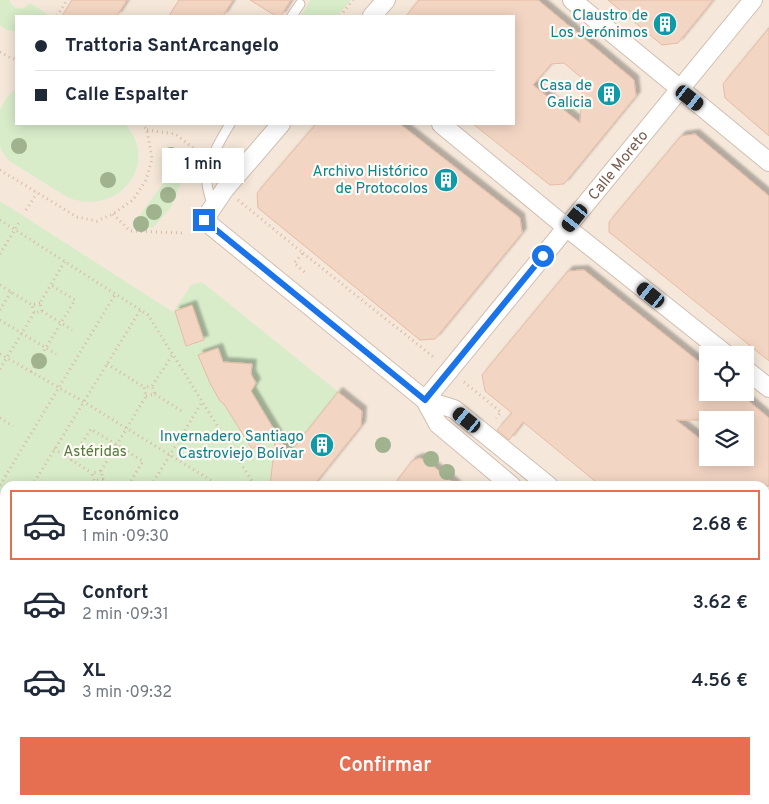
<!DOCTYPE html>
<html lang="es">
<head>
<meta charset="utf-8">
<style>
	:root { --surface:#fff; --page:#f6f6f7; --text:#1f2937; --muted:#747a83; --line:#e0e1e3; --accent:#e76f51 }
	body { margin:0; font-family:Overpass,sans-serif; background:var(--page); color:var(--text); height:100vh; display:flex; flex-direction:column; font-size:19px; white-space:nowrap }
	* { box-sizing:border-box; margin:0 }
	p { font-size:16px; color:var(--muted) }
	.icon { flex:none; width:28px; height:28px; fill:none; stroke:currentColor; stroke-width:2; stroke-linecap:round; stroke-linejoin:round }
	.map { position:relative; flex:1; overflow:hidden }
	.drawer { position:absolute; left:0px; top:481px; width:770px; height:324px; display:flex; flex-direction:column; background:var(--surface); border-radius:15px 15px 0 0; box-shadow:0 2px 12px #0003 }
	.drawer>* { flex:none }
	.top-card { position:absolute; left:15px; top:15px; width:500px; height:110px; border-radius:0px; box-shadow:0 2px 12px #0003; display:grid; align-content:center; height:110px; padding:0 20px; background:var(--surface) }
	.fabs { position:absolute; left:699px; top:346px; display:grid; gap:10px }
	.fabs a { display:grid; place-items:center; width:55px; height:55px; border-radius:0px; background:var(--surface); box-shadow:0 2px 12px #0003; font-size:25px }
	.end { position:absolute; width:22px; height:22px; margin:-11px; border:6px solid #1a73e8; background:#fff; box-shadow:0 0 0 2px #fff }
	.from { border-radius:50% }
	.bubble { position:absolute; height:35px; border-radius:0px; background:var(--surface); box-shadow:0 2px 12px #0003; font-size:16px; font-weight:600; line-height:35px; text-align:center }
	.car { position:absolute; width:15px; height:30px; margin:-15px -8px; border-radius:6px; box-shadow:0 0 4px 1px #0007; background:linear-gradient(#222 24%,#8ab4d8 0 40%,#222 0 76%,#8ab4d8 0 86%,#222 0) }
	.top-card b { display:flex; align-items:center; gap:18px; height:48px; font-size:19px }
	.top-card b+b { border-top:1px solid var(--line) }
	.top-card i { width:12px; height:12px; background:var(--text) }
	ul { padding:9px 0 0; list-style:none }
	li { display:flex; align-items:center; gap:15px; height:70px; margin:0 10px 8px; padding:0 10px; border:2px solid transparent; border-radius:0px }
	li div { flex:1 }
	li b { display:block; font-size:19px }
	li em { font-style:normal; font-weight:600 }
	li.current { border-color:var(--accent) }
	li>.icon { width:45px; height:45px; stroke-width:1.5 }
	.action { display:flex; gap:10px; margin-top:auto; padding:10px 20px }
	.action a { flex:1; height:58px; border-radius:0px; background:var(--accent); color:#fff; font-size:20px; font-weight:600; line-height:58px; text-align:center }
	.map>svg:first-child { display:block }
	.residential { fill:#f5e8da; fill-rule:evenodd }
	.green { fill:#d8ecc9 }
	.building { fill:#f3d5c3; stroke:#e6bba3; fill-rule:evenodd; filter:url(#shadow) }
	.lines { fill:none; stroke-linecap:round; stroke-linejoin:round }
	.service-casing { stroke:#d1beb0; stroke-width:11 }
	.pedestrian-casing { stroke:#d1beb0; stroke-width:15 }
	.minor-casing { stroke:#d1beb0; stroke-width:20 }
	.secondary-casing { stroke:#d6c0b0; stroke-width:28 }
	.path { stroke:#d9b8a5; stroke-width:3; stroke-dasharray:1 4; stroke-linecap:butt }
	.service { stroke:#fff; stroke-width:9 }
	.pedestrian { stroke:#fff; stroke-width:12 }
	.minor { stroke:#fff; stroke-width:18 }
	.secondary { stroke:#fff; stroke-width:25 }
	.tree { fill:#a0b28e }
	.route { stroke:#1a73e8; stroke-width:6 }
	.labels { text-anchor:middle; stroke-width:4.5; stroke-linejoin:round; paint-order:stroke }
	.culture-label { font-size:15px; fill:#0d838f; stroke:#fffaf3; text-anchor:end }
	.street-label { font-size:15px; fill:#7a5c4d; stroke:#fffaf3 }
	.park-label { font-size:15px; fill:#537a41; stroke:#fffaf3 }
</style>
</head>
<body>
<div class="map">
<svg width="769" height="804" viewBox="0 0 769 804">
	<defs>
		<filter id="shadow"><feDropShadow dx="4.5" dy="-4.5" stdDeviation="1" flood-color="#0004"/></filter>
	</defs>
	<rect width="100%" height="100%" fill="#fdf6ec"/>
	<!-- residential -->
	<path class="residential" d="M0,0H769V804H0ZM16,16H514V124H16ZM708,355H745V392H708ZM708,420H745V458H708ZM5,486H765V800H5Z"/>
	<!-- green -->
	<path class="green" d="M0,0H9C13,10 23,12 30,3L50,16H16V32L5,29L0,25Z
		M310,0H351L337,16H301Z
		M16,89V124H125C161,162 119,219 67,197L8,160L2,151L0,146V109L8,96Z
		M172,148L181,156L183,167L180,185L171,207L154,227L140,228L137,219L162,185L164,154Z
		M0,201L173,312L191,285L202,282L362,411L361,426L313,486H5V800H506L508,804H0Z
		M769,652V804H645L648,800H765V657Z"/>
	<!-- building -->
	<path class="building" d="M72,0H127L117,16H62Z
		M179,0H233L223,16H169Z
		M250,0H291L281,16H276Z
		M419,0H538L634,80L636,96L564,184L550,185L473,124H514V16H406ZM564,63L589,84L582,93L580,123L533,85L551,64Z
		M608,0H713L678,43L662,45Z
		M769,28V136L725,98L723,84Z
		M316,124H400L520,218L522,233L435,339L420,340L258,208L257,193Z
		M695,134L769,196V361L609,232V222L681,136Z
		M584,270L708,369V392H738L769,418V486H601L523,422L509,440L497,430L512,413L485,391L482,375L568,271ZM676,420H745V458H708V445Z
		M192,305L204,340L186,346L175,311Z
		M218,348L223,362L252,364L251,374L256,383L251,391L276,433L252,449L224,404L220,401L210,383L198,355Z
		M338,392L362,411L361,426L313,486H270L276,433L289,454Z
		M419,458L426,460L457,486H393L412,461Z"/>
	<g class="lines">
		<!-- service casing -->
		<g class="service-casing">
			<path id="service" d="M292,16L300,4
				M212,206C211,198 207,190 207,182C208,161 219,142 230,124"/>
		</g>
		<!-- pedestrian casing -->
		<g class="pedestrian-casing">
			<path id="pedestrian" d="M0,748L5,751
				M86,800L92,804"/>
		</g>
		<!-- minor casing -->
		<g class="minor-casing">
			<g id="minor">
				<path d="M572,0L769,162"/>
				<path d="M372,16L386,0"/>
				<path d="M281,124L225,189L204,220L425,400L438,424L512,486"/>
				<path d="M441,124L566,227L727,355"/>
				<path d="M745,369L769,388"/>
				<path id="s1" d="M425,400L753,0"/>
				<path d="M425,400L454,409L549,486"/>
			</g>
		</g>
		<!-- secondary casing -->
		<g class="secondary-casing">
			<path id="secondary" d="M765,564L769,560
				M765,623L769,618
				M568,804L572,800
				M619,804L622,800"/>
		</g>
		<!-- path -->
		<path class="path" d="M57,16L67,0
			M340,16L353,0
			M0,52L11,58L16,59
			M147,130L175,134L200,153
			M0,170L77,217L97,221L113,214L133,200L146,180L152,159L147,130L142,124
			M238,200L303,253L294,263L307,274
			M26,210L37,193
			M113,214L130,231L183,233
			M0,220L148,315L255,486
			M303,253L436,359
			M0,254L20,221
			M0,285L32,305
			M40,303L32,305L34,313L42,311L40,303L65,261
			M0,310L11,292
			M42,311L72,330
			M0,320L56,354
			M0,354L84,402L220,486
			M107,364L144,387
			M0,369L34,313
			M31,372L75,300L51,285
			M464,382L501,412L496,418
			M155,394L183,412
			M146,396L155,394L152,386
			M0,418L13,426
			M54,449L92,473
			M71,460L91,429L143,461L128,486
			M101,471L146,396L144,387L152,386L173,354
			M103,479L94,481L92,473L101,471L103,479L114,486
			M0,485L116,293
			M32,486L141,309
			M151,486L202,402
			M0,538L5,530
			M0,549L5,552
			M0,614L5,617
			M0,638L5,630
			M765,663L769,658
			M765,676L769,679
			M0,678L5,681
			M0,694L5,686
			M765,783L769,778
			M240,800L243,804
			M249,800L256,804
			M23,804L25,800
			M158,804L162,800
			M276,804L284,800
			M301,804L304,800
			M354,804L357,800
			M431,804L435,800
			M649,804L653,800
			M748,804L751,800"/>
		<!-- service -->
		<use href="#service" class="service"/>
		<!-- pedestrian -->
		<use href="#pedestrian" class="pedestrian"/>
		<!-- minor -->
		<use href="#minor" class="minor"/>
		<!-- secondary -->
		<use href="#secondary" class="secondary"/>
	</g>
	<!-- trees -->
	<g class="tree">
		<circle cx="19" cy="146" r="8"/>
		<circle cx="171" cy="155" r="8"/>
		<circle cx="173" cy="170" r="8"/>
		<circle cx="108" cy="180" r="8"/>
		<circle cx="168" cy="195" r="8"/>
		<circle cx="154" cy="212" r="8"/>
		<circle cx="141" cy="224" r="8"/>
		<circle cx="39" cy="361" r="8"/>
		<circle cx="383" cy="445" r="8"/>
		<circle cx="431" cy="459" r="8"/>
		<circle cx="447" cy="472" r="8"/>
	</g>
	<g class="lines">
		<!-- route -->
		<path class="route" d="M204,220L425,400L543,256"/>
	</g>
	<!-- icons -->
	<defs>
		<g id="building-disc" transform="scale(1.25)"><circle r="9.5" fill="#0f9aa8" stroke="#fffaf3"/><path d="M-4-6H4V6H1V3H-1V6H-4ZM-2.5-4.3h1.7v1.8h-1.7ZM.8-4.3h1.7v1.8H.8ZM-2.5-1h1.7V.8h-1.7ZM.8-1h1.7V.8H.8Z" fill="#fff"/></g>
	</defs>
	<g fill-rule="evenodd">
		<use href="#building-disc" x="665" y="24"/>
		<use href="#building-disc" x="609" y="94"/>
		<use href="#building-disc" x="446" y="180"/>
		<use href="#building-disc" x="322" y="445"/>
	</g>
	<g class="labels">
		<!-- culture labels -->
		<g class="culture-label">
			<text x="648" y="20">Claustro de<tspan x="648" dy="17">Los Jerónimos</tspan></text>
			<text x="592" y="90">Casa de<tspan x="592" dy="17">Galicia</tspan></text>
			<text x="428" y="176">Archivo Histórico<tspan x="428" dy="17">de Protocolos</tspan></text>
			<text x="304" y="441">Invernadero Santiago<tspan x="304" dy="17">Castroviejo Bolívar</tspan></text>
		</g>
		<!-- street labels -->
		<g class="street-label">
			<text dy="5" stroke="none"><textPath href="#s1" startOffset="304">Calle Moreto</textPath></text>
		</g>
		<!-- park labels -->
		<g class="park-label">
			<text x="95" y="456">Astéridas</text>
		</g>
	</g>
</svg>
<div class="fabs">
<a><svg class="icon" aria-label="locate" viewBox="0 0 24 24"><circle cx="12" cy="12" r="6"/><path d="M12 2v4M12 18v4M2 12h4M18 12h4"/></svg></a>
<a><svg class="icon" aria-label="layers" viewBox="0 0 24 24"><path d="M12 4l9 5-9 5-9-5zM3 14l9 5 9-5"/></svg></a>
</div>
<i class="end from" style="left:543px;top:256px"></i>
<i class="end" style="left:204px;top:220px"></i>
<div class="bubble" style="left:162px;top:148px;width:82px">1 min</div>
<i class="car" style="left:690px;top:98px;rotate:128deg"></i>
<i class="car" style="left:575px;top:218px;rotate:219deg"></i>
<i class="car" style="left:651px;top:295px;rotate:309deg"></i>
<i class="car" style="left:467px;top:420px;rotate:309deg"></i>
<div class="top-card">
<b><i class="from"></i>Trattoria SantArcangelo</b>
<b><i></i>Calle Espalter</b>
</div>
<section class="drawer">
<ul>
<li class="current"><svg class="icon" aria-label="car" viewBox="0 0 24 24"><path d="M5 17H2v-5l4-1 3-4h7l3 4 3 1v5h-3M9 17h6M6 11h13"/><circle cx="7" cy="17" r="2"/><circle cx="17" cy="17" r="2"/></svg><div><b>Económico</b><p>1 min · 09:30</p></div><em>2.68 €</em></li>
<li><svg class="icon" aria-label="car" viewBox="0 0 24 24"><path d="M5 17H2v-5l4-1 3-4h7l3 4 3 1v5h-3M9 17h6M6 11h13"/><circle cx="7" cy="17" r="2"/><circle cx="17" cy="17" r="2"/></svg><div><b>Confort</b><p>2 min · 09:31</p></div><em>3.62 €</em></li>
<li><svg class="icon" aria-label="car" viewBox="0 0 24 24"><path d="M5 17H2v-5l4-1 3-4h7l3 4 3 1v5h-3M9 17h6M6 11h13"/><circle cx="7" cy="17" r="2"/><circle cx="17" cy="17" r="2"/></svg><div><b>XL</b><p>3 min · 09:32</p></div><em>4.56 €</em></li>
</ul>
<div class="action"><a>Confirmar</a></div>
</section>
</div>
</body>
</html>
